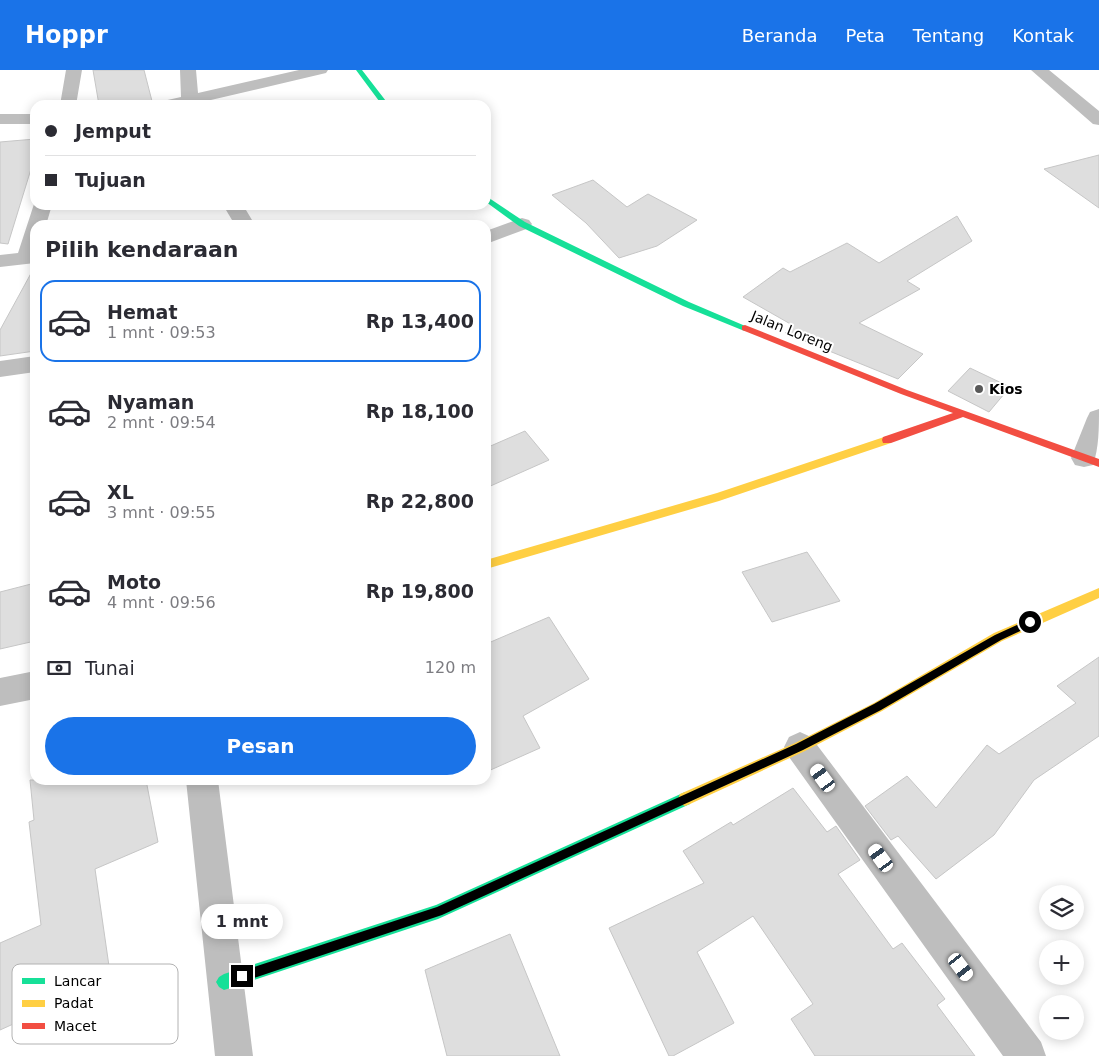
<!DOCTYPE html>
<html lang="id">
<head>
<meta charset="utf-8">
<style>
	:root { --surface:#fff; --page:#f7f7f7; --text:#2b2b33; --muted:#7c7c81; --line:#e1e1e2; --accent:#1a73e8 }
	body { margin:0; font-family:"DejaVu Sans",sans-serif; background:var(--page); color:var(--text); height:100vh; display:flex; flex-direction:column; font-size:19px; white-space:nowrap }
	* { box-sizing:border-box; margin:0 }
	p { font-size:16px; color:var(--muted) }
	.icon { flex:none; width:28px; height:28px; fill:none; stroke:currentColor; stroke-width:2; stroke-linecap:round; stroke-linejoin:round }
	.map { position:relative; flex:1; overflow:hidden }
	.side { position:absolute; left:30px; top:150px; width:461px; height:565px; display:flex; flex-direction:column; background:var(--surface); border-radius:15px; box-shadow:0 2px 12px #0003 }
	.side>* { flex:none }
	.top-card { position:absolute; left:30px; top:30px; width:461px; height:110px; border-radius:15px; box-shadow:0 2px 12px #0003; display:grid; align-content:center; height:110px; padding:0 15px; background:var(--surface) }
	.controls { position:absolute; left:1039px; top:815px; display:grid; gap:10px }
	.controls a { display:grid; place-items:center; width:45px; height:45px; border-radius:50%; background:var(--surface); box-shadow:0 2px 12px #0003; font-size:25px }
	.end { position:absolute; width:22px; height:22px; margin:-11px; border:6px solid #000; background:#fff; box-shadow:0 0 0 2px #fff }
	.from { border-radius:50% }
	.bubble { position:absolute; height:35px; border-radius:18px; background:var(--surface); box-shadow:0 2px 12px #0003; font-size:16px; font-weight:700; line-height:35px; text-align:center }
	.car { position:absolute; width:15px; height:30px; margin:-15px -8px; border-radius:6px; box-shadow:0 0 4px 1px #0007; background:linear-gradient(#fff 24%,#345 0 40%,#fff 0 76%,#345 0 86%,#fff 0) }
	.top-card b { display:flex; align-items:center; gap:18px; height:48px; font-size:19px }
	.top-card b+b { border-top:1px solid var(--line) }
	.top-card i { width:12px; height:12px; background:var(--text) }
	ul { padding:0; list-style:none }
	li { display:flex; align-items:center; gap:15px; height:82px; margin:0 10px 8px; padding:0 5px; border:2px solid transparent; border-radius:15px }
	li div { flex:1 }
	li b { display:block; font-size:19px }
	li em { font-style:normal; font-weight:700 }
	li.current { border-color:var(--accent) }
	li>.icon { width:45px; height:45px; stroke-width:1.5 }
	h2 { padding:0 15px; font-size:22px; line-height:60px }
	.pay { display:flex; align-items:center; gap:12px; height:55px; padding:0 15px; font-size:19px }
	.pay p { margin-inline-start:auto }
	.action { display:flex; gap:10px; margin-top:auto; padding:10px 15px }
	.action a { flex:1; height:58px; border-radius:30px; background:var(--accent); color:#fff; font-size:20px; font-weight:700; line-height:58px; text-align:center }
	header { display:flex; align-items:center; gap:30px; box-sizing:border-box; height:70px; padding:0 25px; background:var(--accent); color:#fff }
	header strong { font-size:24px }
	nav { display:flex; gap:28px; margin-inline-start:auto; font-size:18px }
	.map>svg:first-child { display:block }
	.building { fill:#dedede; stroke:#c6c6c6 }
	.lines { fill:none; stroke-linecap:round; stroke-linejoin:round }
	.street { fill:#bebebe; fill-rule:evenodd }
	.fast { fill:#16e098; fill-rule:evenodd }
	.slow { fill:#ffcf43; fill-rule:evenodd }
	.jam { fill:#f24e42; fill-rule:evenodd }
	.route { fill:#000 }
	.poi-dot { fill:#595959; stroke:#fff; stroke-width:2 }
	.labels { text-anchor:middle; stroke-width:4; stroke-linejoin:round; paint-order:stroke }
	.street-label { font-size:14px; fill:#000; stroke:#fff }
	.poi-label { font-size:14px; font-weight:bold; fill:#000; stroke:#fff; text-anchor:start }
	.key { fill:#fff; stroke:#b2b2b2; stroke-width:1 }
	.key-label { font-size:14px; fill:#000 }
</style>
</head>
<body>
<header>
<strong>Hoppr</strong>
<nav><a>Beranda</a><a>Peta</a><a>Tentang</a><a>Kontak</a></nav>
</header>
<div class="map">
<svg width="1099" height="986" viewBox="0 0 1099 986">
	<rect width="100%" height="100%" fill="#fff"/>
	<!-- building -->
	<path class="building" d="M93,0H144L153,35H99Z
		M35,69V86L8,174L0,173V72Z
		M1099,85V138L1044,99Z
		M593,110L627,137L648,124L697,150L657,176L619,188L586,153L552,125Z
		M957,146L972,171L907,211L920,219L859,253L923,284L898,309L785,263L794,256L743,227L783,198L790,202L847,173L879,193Z
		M35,196V281L0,286V260Z
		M970,298L1010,317L989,342L948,321Z
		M525,361L549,390L486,418V378Z
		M807,482L840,531L772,552L742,502Z
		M35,513V571L0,579V522Z
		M549,547L589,609L523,646L540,678L486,702V574Z
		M1099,587V666L1034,710L994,765L936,809L898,766L891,770L865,736L907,706L936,738L987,675L999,684L1076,633L1057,616Z
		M30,710H146L158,772L95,799L111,910L0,960V873L41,855L29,752L34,750Z
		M793,718L827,762L836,756L860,790L838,804L893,879L902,873L945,929L937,935L975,986H815L791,949L813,934L753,846L697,882L734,953L673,986H669L609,858L704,813L683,781L731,752L733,755Z
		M510,864L560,986H447L425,900Z"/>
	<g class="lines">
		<!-- street -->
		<path class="street" d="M66,0H82L76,35H60Z
			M180,0H196L198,23L299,0H328L326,3L198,33V35H161L163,31L181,27Z
			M1031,0H1049L1099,41V55L1093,54Z
			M0,44H35V54H0Z
			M35,131V135H52L46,155H35V193L0,197V185L18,183Z
			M223,135H243L255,155H235Z
			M522,148L529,150L532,154L529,158L486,174V161Z
			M35,286V302L0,307V291Z
			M1099,339C1099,358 1099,378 1093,395L1084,397L1075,395L1071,388L1087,348L1090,342Z
			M35,601V629L0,636V608Z
			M800,662L811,667L1041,972L1046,986H1003L789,687L784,677L789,667Z
			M186,710H218L253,986H215Z"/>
		<!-- fast -->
		<path class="fast" d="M356,0H362L389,35H382Z
			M486,126L525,152L689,232L750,258L745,261L742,260L683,236L519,156L486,132Z
			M685,722L690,724L692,729L690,734L438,849L224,920L219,917L216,912L219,907L224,904L436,835Z"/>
		<!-- slow -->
		<path class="slow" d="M887,366L892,370L891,373L719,431L486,499V490L717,423Z
			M1099,518V528L1002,571L882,641L805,681L690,734L685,736L680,734L678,729L680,724L795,673L874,633L994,563Z"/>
		<!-- jam -->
		<path class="jam" d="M745,255L907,320L1099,389V397L963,347L891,373H883L882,370L883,367L953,343L901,324L742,260V256Z"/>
	</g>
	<!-- route -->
	<path class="route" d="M1030,549L1033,550V555L1001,570L881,640L803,680L442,845L242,912L238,910L236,906L238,902L242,901L437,837L796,674L874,634L995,565Z"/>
	<!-- markers -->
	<circle class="poi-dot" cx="979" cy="319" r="5"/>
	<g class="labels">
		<!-- street labels -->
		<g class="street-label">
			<text transform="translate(792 261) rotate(22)" y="5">Jalan Loreng</text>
		</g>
		<!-- poi labels -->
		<g class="poi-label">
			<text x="989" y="324">Kios</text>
		</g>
	</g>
	<!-- legend -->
	<rect x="12" y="894" width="166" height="80" rx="8" class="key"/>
	<rect x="22" y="908" width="23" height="6" fill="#16e098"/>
	<rect x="22" y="930" width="23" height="7" fill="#ffcf43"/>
	<rect x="22" y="953" width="23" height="6" fill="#f24e42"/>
	<g class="key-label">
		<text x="54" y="916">Lancar</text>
		<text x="54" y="938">Padat</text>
		<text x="54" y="961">Macet</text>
	</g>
</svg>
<div class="controls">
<a><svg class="icon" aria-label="layers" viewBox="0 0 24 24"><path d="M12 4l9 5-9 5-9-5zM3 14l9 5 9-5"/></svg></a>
<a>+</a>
<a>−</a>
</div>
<i class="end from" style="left:1030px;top:552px"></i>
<i class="end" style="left:242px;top:906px"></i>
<div class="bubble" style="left:201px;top:834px;width:82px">1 mnt</div>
<i class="car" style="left:823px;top:708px;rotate:324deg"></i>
<i class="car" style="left:881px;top:788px;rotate:324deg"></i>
<i class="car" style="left:961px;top:897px;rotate:143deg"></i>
<div class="top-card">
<b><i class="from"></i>Jemput</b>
<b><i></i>Tujuan</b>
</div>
<section class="side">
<h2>Pilih kendaraan</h2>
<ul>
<li class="current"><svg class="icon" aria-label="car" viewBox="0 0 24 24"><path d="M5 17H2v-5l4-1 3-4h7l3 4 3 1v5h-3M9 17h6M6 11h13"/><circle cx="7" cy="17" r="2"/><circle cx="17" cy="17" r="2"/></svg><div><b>Hemat</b><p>1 mnt · 09:53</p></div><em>Rp 13,400</em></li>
<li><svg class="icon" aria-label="car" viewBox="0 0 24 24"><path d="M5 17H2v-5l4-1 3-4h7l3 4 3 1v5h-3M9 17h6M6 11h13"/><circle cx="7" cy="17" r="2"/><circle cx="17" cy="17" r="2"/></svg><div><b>Nyaman</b><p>2 mnt · 09:54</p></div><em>Rp 18,100</em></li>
<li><svg class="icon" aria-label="car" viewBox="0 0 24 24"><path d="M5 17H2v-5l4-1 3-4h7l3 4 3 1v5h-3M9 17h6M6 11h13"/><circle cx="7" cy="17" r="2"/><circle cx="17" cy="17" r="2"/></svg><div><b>XL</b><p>3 mnt · 09:55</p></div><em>Rp 22,800</em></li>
<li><svg class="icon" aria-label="car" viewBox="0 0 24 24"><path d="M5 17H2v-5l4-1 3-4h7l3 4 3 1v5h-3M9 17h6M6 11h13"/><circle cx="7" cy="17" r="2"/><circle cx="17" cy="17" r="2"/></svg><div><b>Moto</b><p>4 mnt · 09:56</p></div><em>Rp 19,800</em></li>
</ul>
<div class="pay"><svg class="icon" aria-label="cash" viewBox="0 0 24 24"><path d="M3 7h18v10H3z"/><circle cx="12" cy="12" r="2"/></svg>Tunai<p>120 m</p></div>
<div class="action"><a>Pesan</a></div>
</section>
</div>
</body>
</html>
